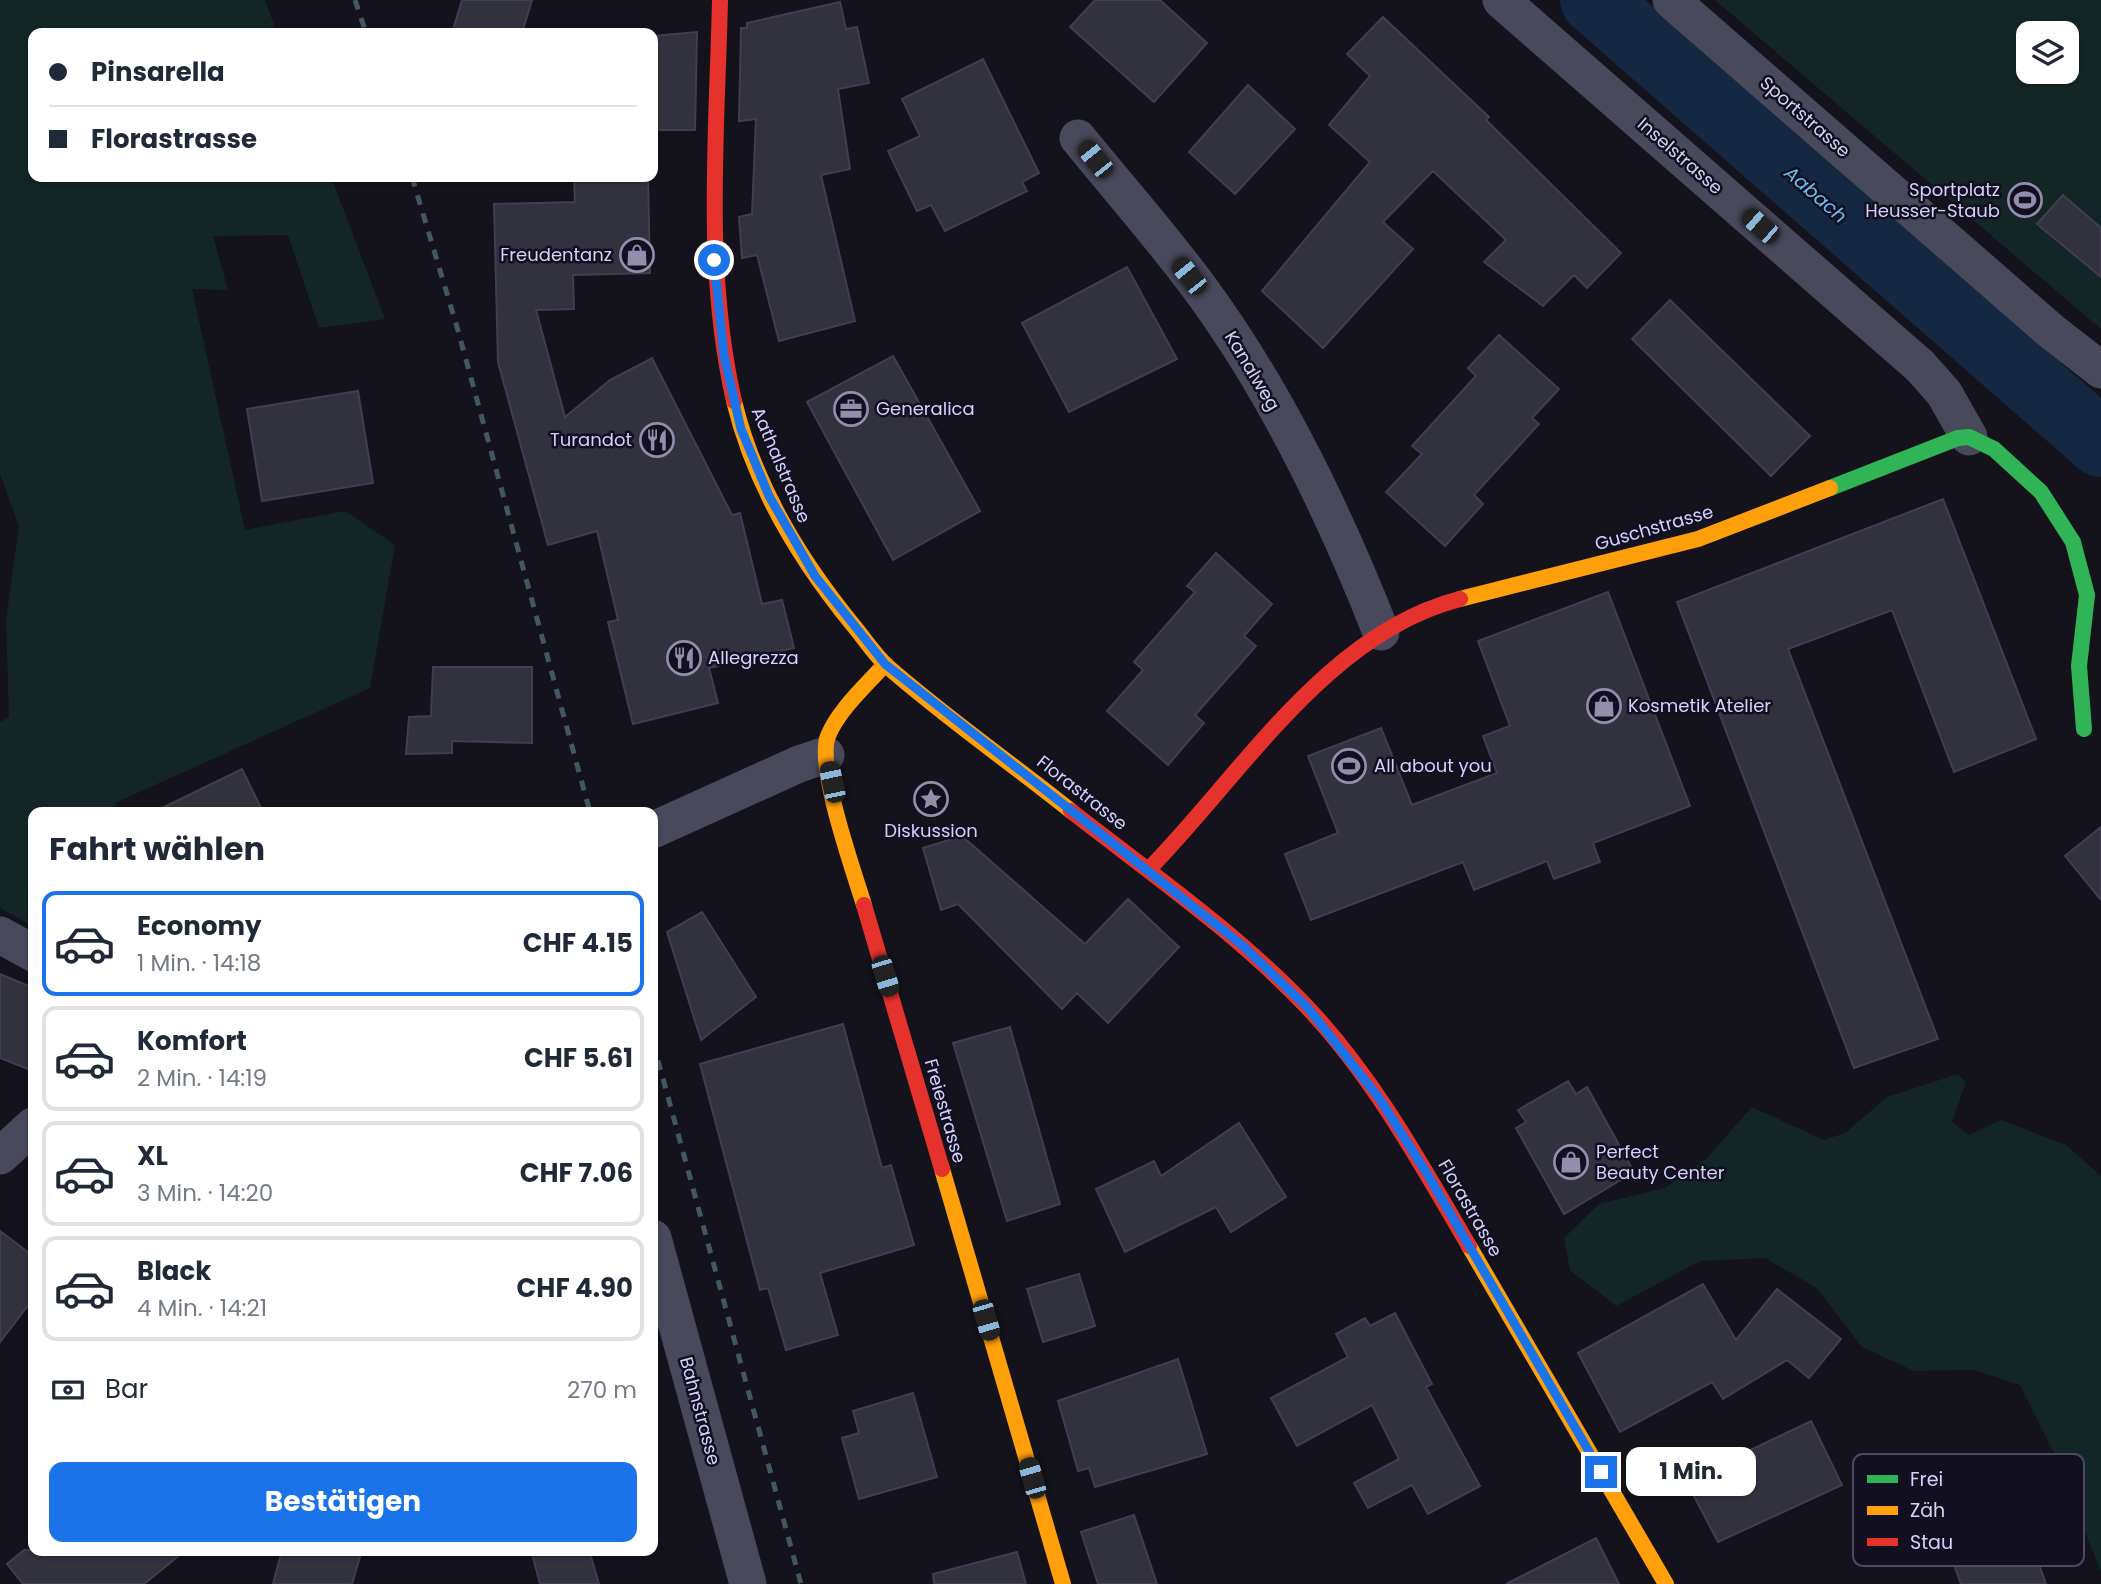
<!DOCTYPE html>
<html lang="de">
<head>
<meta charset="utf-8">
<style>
	:root { --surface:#fff; --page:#f6f6f7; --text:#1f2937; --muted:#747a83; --line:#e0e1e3; --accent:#1a73e8 }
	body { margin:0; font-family:Poppins,sans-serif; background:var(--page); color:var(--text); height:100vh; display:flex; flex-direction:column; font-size:26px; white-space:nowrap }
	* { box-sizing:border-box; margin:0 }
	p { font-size:23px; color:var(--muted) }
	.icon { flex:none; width:38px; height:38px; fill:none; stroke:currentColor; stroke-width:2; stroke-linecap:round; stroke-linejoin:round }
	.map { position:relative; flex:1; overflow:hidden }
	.sheet { position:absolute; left:28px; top:807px; width:630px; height:749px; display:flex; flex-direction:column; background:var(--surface); border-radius:14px; box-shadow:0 2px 5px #0004 }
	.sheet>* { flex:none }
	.guide { position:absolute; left:28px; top:28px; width:630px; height:154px; border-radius:14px; box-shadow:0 2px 5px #0004; display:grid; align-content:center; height:154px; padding:0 21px; background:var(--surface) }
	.fabs { position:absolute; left:2016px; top:21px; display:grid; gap:14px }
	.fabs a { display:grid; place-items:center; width:63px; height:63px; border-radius:14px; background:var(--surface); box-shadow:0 2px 5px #0004; font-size:35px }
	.end { position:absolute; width:32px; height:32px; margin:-16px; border:9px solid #1a73e8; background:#fff; box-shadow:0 0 0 4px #fff }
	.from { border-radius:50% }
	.bubble { position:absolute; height:49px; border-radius:14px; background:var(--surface); box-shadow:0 2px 5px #0004; font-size:23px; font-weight:700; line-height:49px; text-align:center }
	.car { position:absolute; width:21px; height:42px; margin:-21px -10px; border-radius:9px; box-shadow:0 0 5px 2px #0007; background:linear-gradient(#222 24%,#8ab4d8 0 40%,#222 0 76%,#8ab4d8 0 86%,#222 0) }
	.guide b { display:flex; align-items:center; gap:24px; height:66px; font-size:26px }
	.guide b+b { border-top:2px solid var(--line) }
	.guide i { width:18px; height:18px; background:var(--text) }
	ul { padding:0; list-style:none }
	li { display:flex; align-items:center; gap:21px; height:105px; margin:0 14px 10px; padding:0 7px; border:4px solid var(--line); border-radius:14px }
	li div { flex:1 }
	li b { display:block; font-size:26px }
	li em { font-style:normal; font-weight:700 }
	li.current { border-color:var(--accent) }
	li>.icon { width:63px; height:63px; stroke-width:1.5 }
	h2 { padding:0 21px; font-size:32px; line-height:84px }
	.pay { display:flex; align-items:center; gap:18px; height:77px; padding:0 21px; font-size:26px }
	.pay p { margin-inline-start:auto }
	.action { display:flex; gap:14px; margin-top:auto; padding:14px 21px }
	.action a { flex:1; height:80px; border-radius:14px; background:var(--accent); color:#fff; font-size:28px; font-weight:700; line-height:80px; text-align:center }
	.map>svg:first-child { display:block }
	.green { fill:#132625; fill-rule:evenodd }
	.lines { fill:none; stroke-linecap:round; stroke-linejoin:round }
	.river { stroke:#142841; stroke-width:68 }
	.building { fill:#32313e; stroke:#403e4f; stroke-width:2 }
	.street { stroke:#49495c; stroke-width:37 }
	.fast { stroke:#30b455; stroke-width:16 }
	.slow { stroke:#ff9f0a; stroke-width:16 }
	.jam { stroke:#e5322d; stroke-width:16 }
	.rail { stroke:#435763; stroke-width:5; stroke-dasharray:10 9; stroke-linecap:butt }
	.route { stroke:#1a73e8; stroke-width:9 }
	.labels { text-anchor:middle; stroke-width:5; stroke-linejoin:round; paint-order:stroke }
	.street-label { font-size:18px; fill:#d4d2fa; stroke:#110f20 }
	.poi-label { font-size:18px; fill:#d4d2fa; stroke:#110f20; text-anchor:start }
	.water-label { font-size:19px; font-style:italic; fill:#6bbdf0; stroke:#110f20 }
	.key { fill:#110f20; stroke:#4c4a61; stroke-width:2 }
	.key-label { font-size:19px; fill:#d4d2fa }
</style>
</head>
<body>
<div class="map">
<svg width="2101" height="1584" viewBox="0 0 2101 1584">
	<rect width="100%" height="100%" fill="#14131c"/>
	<!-- green -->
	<path class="green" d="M0,0H265L277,33H33V177H331L385,319L319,328L288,235L213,236L228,290L192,289L245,530L345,511L395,545L370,688L115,803L116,812H33V926L0,908V722L9,717L6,620L19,526L0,474Z
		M1715,0H2101V329ZM2028,33H2067V72H2028Z
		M1958,1074L1966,1082L1952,1122L1969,1135L2001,1120L2066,1145L2101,1176V1572L2053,1451L2020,1385L1975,1370L1914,1371L1862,1347L1817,1288L1765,1258L1700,1261L1616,1306L1570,1270L1564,1238L1599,1204L1665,1188L1707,1158L1752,1107L1824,1140L1845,1133L1887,1097Z"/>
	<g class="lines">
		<!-- river -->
		<path class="river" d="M1594,0L2101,443"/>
	</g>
	<!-- building -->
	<path class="building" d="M462,0H532L522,33H452Z
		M1095,0H1160L1207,43L1154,102L1070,27Z
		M840,2L846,29L857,27L869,83L838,89L850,169L821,175L855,321L779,341L757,255L742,258L739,217L752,214L756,119L739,121L741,28H747V23Z
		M1383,17L1489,117L1486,120L1621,253L1587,288L1574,275L1543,306L1484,262L1506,240L1433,171L1383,222L1413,249L1323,348L1262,291L1370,162L1329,125L1370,76L1347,54Z
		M697,32L695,130H653V36Z
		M983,59L1039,173L1022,182L1027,191L945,231L931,205L917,211L888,151L920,136L902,99Z
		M1248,85L1295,129L1235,194L1189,152Z
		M574,177H648L650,273L573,275L574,309L536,310L565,417L610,380L652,358L732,515L740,513L762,604L782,600L794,648L709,668L718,703L633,724L608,622L618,620L597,531L548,545L498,362L494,204L575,202Z
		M2063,195L2101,228V277L2037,224Z
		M1127,267L1177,359L1069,412L1022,323Z
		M1670,300L1810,436L1771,476L1632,339Z
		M1499,335L1559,389L1532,418L1539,424L1474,495L1483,504L1445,546L1386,492L1422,454L1412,446L1476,376L1468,368Z
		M893,356L980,511L893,560L807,402Z
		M358,391L373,483L262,501L247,409Z
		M1943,499L2036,739L1954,772L1892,610L1788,649L1938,1039L1854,1068L1677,602Z
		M1216,553L1272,604L1244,636L1256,646L1195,715L1204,723L1168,765L1107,711L1143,670L1134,662L1195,592L1187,586Z
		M1608,592L1690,806L1593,843L1600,862L1554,879L1547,861L1474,890L1463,862L1311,920L1285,854L1338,833L1308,756L1381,728L1412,805L1497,773L1483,736L1510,726L1478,641Z
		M433,667H532V743L452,741V753L406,754L409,717L431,716Z
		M242,769L263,812H154Z
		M2101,827V900L2065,856Z
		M962,836L1085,944L1128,899L1179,947L1108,1023L1077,993L1062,1009L958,904L941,910L923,848Z
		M702,912L756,997L701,1040L667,932Z
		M0,974L33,988V1071L0,1058Z
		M843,1024L882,1168L891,1165L914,1245L820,1273L838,1335L786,1350L768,1288L760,1290L700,1064Z
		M1010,1027L1060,1204L1007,1221L953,1043Z
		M1568,1081L1576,1094L1587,1087L1634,1172L1564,1214L1516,1128L1526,1122L1518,1110Z
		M1239,1123L1286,1197L1231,1232L1216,1207L1125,1252L1096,1189L1154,1161L1161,1176Z
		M0,1231L33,1256V1299L0,1342Z
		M1079,1274L1095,1326L1043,1342L1027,1289Z
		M1703,1284L1736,1340L1777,1289L1841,1339L1809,1378L1787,1360L1723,1399L1712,1382L1620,1432L1578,1353Z
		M1395,1313L1432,1384L1426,1387L1480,1486L1428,1514L1412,1485L1368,1508L1354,1483L1399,1459L1372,1405L1297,1446L1271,1398L1348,1357L1336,1334L1365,1318L1370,1326Z
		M1178,1359L1207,1454L1095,1487L1089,1468L1078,1471L1058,1401Z
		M913,1393L937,1477L859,1499L842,1438L859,1433L853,1411Z
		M1811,1421L1842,1485L1718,1542L1686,1481Z
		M2002,1463L2046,1584H1961L1927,1490Z
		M1134,1515L1157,1584H1098L1081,1532Z
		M1596,1538L1619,1584H1506Z
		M24,1550H186L144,1584H23L7,1564Z
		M282,1550H362L352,1584H273Z
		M531,1550H589L599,1584H540Z
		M1017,1552L1026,1584H934L933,1574Z"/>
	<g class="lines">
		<!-- street -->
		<path class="street" d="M1501,0L1920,366L1944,393L1969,437
			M1671,0L2051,331L2101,370
			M1078,138C1120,190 1165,240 1204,294C1279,397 1335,515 1381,632
			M653,830L799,764L826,755
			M0,935L33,953
			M0,1156L33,1126
			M653,1238L748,1584"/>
		<!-- fast -->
		<path class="fast" d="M1830,488L1958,438L1969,437L1994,449L2041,492L2073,542L2087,595L2079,666L2084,729"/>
		<!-- slow -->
		<path class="slow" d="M734,401C754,484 799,559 853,625C864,638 874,654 887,666C945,717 1010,762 1071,811
			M1460,599L1698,539L1830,488
			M864,905C854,872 816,766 828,736C839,709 866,686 885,664
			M942,1169L1063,1584
			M1469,1246L1666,1584"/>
		<!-- jam -->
		<path class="jam" d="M720,0C717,134 704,270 734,401
			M1071,811C1152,874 1238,934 1308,1008C1374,1078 1421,1164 1469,1246
			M1148,870C1240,777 1326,633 1460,599
			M864,905L942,1169"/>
		<!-- rail -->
		<path class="rail" d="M355,0L366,33
			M412,177L457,327L590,812
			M653,1042L801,1584"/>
	</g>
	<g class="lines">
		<!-- route -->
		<path class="route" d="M714,260L724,356L741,429L769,496L815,576L885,664L1242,945L1308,1008L1379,1098L1426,1172L1601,1472"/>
	</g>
	<!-- icons -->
	<defs>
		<g id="stadium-ring" transform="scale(1.75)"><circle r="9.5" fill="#110f20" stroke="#918fac" stroke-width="1.5"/><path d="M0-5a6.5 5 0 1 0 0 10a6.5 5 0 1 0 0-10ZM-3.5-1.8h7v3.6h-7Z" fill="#918fac"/></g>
		<g id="shop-ring" transform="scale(1.75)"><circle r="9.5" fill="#110f20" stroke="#918fac" stroke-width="1.5"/><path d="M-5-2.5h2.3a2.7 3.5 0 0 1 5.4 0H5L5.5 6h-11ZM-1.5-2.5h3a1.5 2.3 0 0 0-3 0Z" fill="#918fac"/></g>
		<g id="office-ring" transform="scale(1.75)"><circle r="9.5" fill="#110f20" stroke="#918fac" stroke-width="1.5"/><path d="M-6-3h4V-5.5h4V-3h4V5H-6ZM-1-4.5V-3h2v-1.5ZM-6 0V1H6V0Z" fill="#918fac"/></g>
		<g id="restaurant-ring" transform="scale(1.75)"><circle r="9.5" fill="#110f20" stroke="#918fac" stroke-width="1.5"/><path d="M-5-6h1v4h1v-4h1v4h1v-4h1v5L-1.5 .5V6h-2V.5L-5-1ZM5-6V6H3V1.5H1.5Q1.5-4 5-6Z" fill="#918fac"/></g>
		<g id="sight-ring" transform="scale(1.75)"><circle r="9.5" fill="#110f20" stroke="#918fac" stroke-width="1.5"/><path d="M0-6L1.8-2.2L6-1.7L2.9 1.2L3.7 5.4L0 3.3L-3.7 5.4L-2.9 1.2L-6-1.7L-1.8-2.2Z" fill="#918fac"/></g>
	</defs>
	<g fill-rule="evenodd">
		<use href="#stadium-ring" x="2025" y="200"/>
		<use href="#shop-ring" x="637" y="255"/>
		<use href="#office-ring" x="851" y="409"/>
		<use href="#restaurant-ring" x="657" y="440"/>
		<use href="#restaurant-ring" x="684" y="658"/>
		<use href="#shop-ring" x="1604" y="706"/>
		<use href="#stadium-ring" x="1349" y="766"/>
		<use href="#sight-ring" x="931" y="799"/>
		<use href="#shop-ring" x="1571" y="1162"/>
	</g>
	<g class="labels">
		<!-- street labels -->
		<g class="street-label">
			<text transform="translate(1805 117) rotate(41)" y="6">Sportstrasse</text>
			<text transform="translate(1680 156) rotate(41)" y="6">Inselstrasse</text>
			<text transform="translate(1252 371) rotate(59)" y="6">Kanalweg</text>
			<text transform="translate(781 465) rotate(67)" y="6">Aathalstrasse</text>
			<text transform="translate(1654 528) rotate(-16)" y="6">Guschstrasse</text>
			<text transform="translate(1082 793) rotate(38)" y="6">Florastrasse</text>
			<text transform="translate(945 1111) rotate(74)" y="6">Freiestrasse</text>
			<text transform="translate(1470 1208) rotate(60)" y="6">Florastrasse</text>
			<text transform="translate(700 1411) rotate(75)" y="6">Bahnstrasse</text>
		</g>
		<!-- poi labels -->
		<g class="poi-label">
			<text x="2000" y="196" text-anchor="end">Sportplatz<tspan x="2000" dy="21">Heusser-Staub</tspan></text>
			<text x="612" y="261" text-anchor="end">Freudentanz</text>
			<text x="876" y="415">Generalica</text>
			<text x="632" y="446" text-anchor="end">Turandot</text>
			<text x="708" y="664">Allegrezza</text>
			<text x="1628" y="712">Kosmetik Atelier</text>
			<text x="1374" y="772">All about you</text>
			<text x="931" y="837" text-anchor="middle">Diskussion</text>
			<text x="1596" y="1158">Perfect<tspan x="1596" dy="21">Beauty Center</tspan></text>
		</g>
		<!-- water labels -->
		<g class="water-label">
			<text transform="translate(1816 194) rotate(41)" y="7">Aabach</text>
		</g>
	</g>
	<!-- legend -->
	<rect x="1853" y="1454" width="231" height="112" rx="10" class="key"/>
	<rect x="1867" y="1475" width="31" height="8" fill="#30b455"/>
	<rect x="1867" y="1506" width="31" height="9" fill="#ff9f0a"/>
	<rect x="1867" y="1538" width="31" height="8" fill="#e5322d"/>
	<g class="key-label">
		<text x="1910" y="1486">Frei</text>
		<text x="1910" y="1517">Zäh</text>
		<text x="1910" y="1549">Stau</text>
	</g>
</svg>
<div class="fabs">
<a><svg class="icon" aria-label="layers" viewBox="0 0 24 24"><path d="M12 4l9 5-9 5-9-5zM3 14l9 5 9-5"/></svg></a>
</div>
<i class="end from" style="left:714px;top:260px"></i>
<i class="end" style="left:1601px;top:1472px"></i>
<div class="bubble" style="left:1626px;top:1447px;width:130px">1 Min.</div>
<i class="car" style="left:1095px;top:159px;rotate:321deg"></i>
<i class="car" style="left:1760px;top:226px;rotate:311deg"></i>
<i class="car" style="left:1189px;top:276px;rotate:321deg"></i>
<i class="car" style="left:832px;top:782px;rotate:348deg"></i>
<i class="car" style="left:885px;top:976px;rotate:163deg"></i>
<i class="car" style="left:986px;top:1320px;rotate:164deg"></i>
<i class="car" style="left:1032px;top:1478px;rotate:344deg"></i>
<div class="guide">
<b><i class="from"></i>Pinsarella</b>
<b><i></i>Florastrasse</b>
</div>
<section class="sheet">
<h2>Fahrt wählen</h2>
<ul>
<li class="current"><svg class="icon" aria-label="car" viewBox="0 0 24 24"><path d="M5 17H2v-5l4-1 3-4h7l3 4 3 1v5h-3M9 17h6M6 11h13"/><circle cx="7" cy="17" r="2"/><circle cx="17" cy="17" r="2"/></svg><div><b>Economy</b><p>1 Min. · 14:18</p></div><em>CHF 4.15</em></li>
<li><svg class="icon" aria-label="car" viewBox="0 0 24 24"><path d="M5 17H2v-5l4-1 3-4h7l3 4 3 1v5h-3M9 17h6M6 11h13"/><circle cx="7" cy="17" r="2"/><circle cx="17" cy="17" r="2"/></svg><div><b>Komfort</b><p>2 Min. · 14:19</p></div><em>CHF 5.61</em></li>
<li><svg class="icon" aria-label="car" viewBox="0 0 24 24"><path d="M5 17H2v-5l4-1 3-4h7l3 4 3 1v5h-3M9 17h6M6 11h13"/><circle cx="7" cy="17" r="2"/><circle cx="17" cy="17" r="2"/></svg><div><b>XL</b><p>3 Min. · 14:20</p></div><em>CHF 7.06</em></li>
<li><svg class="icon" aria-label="car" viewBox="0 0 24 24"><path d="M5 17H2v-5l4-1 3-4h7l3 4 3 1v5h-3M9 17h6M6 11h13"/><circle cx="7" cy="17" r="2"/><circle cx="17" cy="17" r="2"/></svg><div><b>Black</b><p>4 Min. · 14:21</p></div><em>CHF 4.90</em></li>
</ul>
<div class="pay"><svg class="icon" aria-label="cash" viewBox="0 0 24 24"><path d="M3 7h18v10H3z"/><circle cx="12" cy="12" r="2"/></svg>Bar<p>270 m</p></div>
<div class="action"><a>Bestätigen</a></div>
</section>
</div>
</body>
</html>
